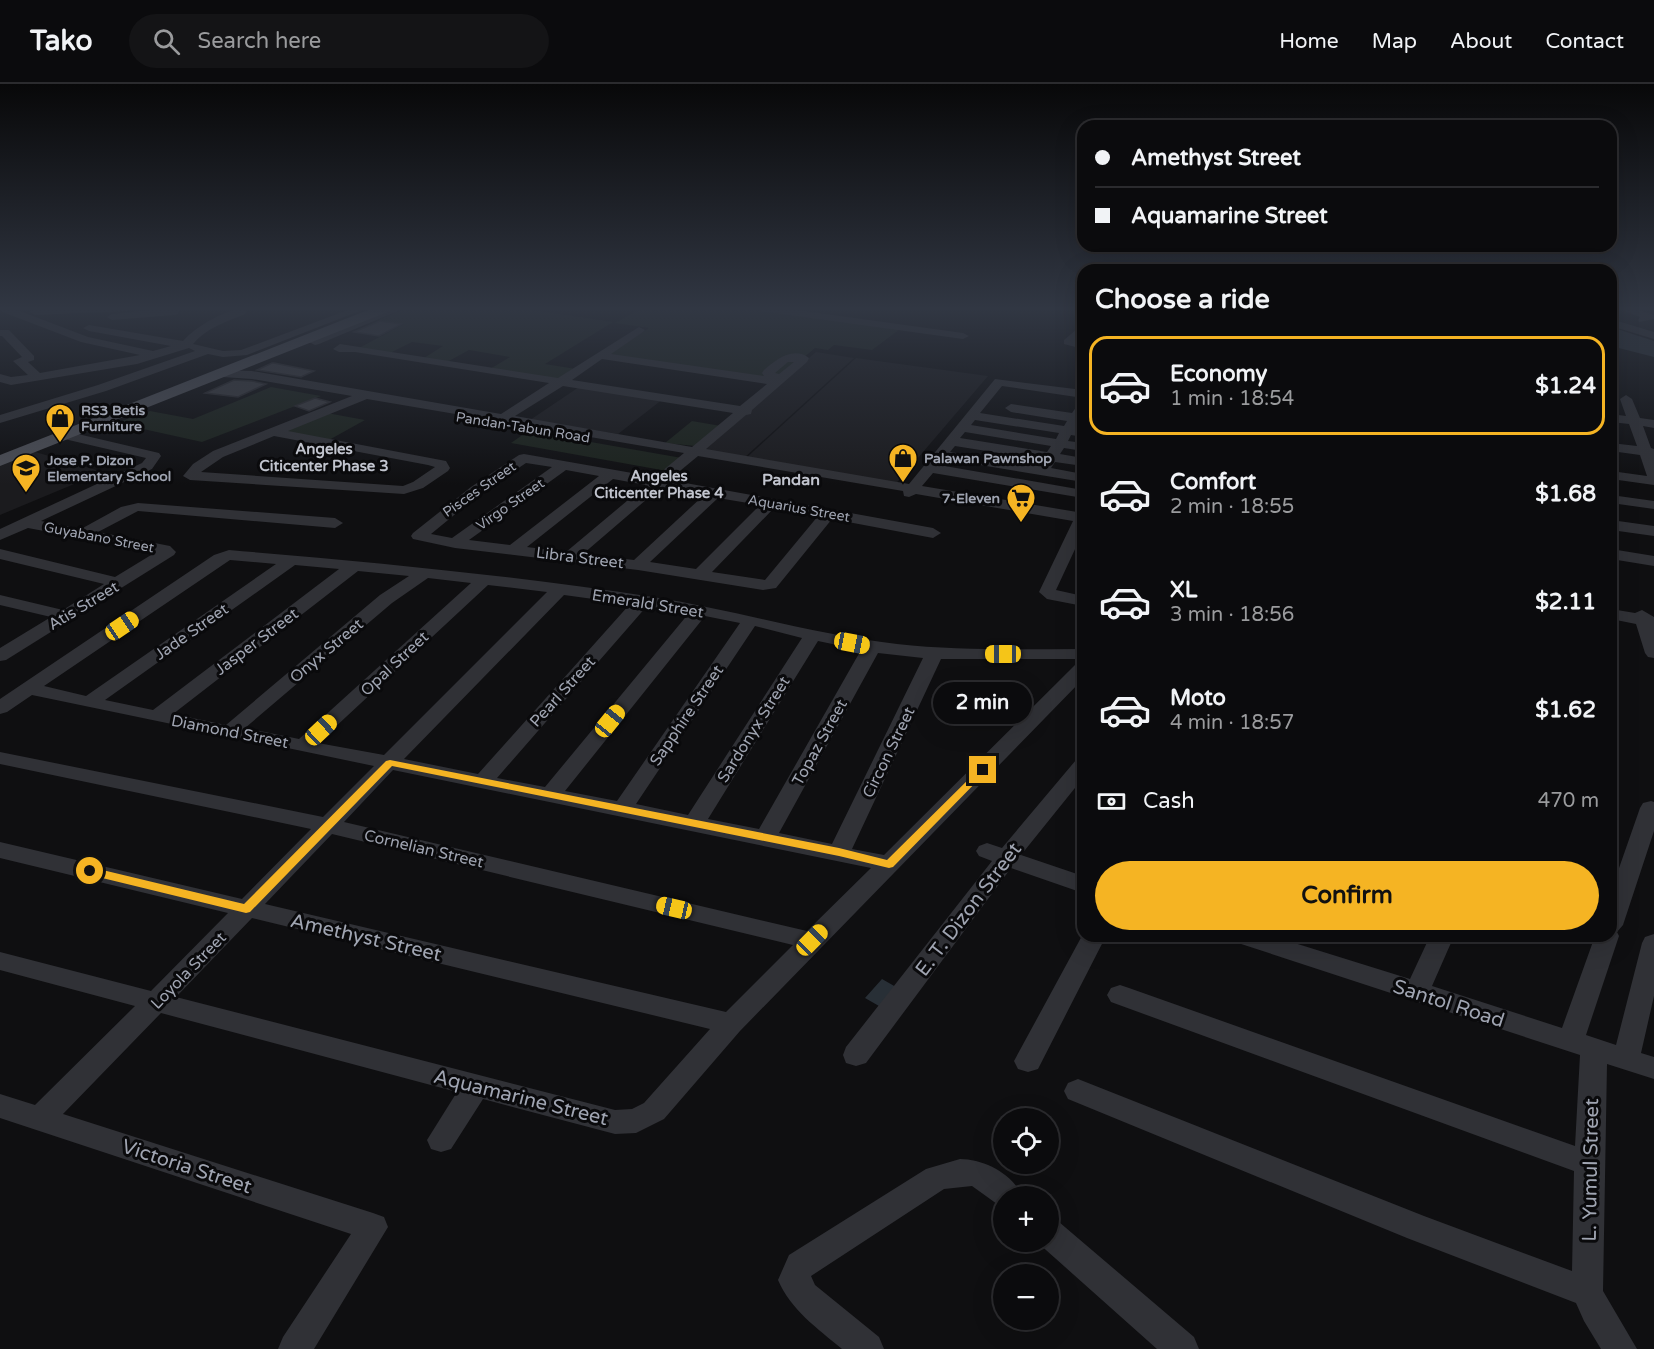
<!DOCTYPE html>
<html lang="en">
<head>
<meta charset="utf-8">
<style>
	:root { --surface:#0b0b0d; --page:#141416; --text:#f1f3f6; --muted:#9a9b9d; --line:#2b2b2e; --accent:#f5b423 }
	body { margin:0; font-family:"Varela Round",sans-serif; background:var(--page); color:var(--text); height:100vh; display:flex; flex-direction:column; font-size:22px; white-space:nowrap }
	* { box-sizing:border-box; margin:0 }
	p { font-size:20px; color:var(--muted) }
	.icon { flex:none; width:33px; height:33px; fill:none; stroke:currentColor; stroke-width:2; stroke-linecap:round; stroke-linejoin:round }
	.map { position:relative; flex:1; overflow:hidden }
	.side { position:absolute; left:1077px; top:180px; width:540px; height:678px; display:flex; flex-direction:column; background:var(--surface); border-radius:18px; box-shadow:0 6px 24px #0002,0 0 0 2px var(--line) }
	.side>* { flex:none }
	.guide { position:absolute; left:1077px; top:36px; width:540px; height:132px; border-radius:18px; box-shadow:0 6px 24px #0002,0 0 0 2px var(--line); display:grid; align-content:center; height:132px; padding:0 18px; background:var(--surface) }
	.buttons { position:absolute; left:993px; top:1024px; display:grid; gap:12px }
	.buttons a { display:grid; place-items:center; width:66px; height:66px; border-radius:50%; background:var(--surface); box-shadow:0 6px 24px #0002,0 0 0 2px var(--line); font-size:30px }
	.end { position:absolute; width:27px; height:27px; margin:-14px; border:8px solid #f5b423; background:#111; box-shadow:0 0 0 3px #111 }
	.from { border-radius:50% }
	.bubble { position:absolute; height:42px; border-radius:21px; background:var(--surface); box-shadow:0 6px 24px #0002,0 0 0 2px var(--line); font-size:20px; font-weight:700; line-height:42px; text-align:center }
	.car { position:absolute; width:18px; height:36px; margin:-18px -9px; border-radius:8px; box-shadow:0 0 4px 2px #0007; background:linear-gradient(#f5c518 24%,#345 0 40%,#f5c518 0 76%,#345 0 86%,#f5c518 0) }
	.guide b { display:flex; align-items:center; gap:21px; height:57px; font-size:22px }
	.guide b+b { border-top:2px solid var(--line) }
	.guide i { width:15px; height:15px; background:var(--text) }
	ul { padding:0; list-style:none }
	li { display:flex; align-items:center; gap:18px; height:99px; margin:0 12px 9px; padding:0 6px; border:3px solid transparent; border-radius:18px }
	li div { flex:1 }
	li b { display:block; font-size:22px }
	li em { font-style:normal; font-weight:700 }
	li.active { border-color:var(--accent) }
	li>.icon { width:54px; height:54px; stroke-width:1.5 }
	h2 { padding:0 18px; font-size:27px; line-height:72px }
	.pay { display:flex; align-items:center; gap:15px; height:66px; padding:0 18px; font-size:22px }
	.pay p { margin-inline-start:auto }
	.primary-button { display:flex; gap:12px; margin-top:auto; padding:12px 18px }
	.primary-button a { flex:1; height:69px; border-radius:36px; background:var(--accent); color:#111; font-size:24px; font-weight:700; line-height:69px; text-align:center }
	header { display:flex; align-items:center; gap:36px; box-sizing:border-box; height:84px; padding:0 30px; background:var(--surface); border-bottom:2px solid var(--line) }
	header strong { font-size:28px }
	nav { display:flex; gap:33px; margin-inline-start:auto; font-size:21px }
	.search { width:420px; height:54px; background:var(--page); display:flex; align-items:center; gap:15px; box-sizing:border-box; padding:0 21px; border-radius:33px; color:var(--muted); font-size:22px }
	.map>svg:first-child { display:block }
	.built { fill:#1b1b1e }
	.green { fill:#1c231d }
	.water { fill:#282f36 }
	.building { fill:#3b3c41; stroke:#29292d; stroke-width:1.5 }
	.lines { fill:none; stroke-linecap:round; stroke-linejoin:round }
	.minor { fill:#303136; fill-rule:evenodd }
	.major { fill:#4c4e55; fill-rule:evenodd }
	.route { fill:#f5b423 }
	.labels { text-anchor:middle; stroke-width:6; stroke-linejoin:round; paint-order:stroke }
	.far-poi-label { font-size:14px; font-weight:bold; fill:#a0a5b2; stroke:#0a0a0c; text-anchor:start }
	.far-street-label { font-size:14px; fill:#a0a5b2; stroke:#0a0a0c }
	.far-neighbourhood-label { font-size:15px; font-weight:bold; fill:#c1c4ce; stroke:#0a0a0c }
	.far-quarter-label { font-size:16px; font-weight:bold; fill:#c1c4ce; stroke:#0a0a0c }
	.street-label { font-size:16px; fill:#a0a5b2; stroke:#0a0a0c }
	.near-street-label { font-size:20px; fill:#a0a5b2; stroke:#0a0a0c }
</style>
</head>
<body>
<header>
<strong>Tako</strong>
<div class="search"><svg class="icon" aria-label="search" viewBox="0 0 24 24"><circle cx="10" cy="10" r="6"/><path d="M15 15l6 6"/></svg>Search here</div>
<nav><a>Home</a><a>Map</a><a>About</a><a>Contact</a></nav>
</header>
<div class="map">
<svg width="1654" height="1265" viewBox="0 0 1654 1265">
	<rect width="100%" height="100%" fill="#0f0f11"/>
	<!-- built -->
	<path class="built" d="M816,268L854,274L744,374L700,367Z
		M856,274L988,292L894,402L745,375Z
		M579,303L663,315L618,350L530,336Z
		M32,367L103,388L0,431V379Z"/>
	<!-- green -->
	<path class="green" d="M407,224H519L613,238L545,280L576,285L560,295L490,285L510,273L469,266L447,278L424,274L443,262L412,258L390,269L359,264L404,240L378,236Z
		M642,224H750L900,245L872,266L834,261L828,266L815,264L776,297L607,271L649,244L615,239Z
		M271,303L321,312L202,358L116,339L150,327L193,335Z
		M327,329L365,336L329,356L287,348V346Z
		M692,337L721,342L695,362L665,359Z
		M528,347L682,374L667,387L511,359Z"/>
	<!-- water -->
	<path class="water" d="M1611,243L1654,257V273L1611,262Z
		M882,895L896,903L879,922L865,914Z"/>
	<!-- building -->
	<path class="building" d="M380,237L402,240L379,252L354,248Z
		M272,279H274L314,287L301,293L257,286Z
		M234,296L252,297L266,300L238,313L205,309Z
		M315,314L330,318L309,327L295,322Z"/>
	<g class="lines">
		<!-- minor -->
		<path class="minor" d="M0,224H12L88,253L153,267L171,262L89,247L83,244L89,241L183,257C196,242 228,224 247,224L245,230C226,238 206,244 193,260L223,267L241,266L353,224H367L247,271L223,273L208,270L106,307L0,339V331L98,301L195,267L189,264L137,280L11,301L0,298V290L11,293L28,291L13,277L22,273L2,252H0V246H9L34,272V276L28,278L40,289L140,271L81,258L0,227Z
			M56,224H132L127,227L35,231L30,228L35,225Z
			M170,224H180L178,230L174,231L112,236L107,233L112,230Z
			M391,224H405L319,260L315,261L309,258Z
			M755,224H782L963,249L969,252L963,255L760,227Z
			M1616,224H1632L1654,231V235L1639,238L1638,236L1640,233Z
			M1611,235L1654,248V255L1611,242Z
			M1083,240V249L1076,257L1083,259V265L1064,260V256Z
			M639,243L645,246L643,248L611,270L764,292L762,289L764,286C776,276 793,262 809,274L807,278L752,326L751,330L746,331L706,365L909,400L995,295L1083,306V314L1002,302L980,329L1064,342L1067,337L1011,328L1005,324L1011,320L1072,329L1079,319L1083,318V339L1079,338L1076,344L1083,345V353L1071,351L1068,357L1083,359V367L1064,364L1060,370L1083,374V382L1055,378L1051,384L1083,390V398L944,375L939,381L1083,406V414L933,389L922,402L1083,429V448L1056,506L1083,512V522L1047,515L1039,508L1073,437L916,410L909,413L904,412L903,407L698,372L669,396L933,444L941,449L933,454L832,435L776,504L763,506L638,486L455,464L413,455L411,452L413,449L471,403L519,371L524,370L655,393L684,369L367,315L288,347L446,377L450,384L448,387L423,404L404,410L190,396L183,392L193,380L213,367L352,312L252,295L223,293L217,289L219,286L252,287L501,330L549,299L355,268H339L333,265L340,260L558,294ZM602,275L767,300L740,322L572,296ZM788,278H794L779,290L775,289ZM563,302L733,329L692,363L515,332ZM975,336L1059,349L1056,355L971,341ZM965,348L1051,362L1047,368L960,354ZM274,352L428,381L435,383L413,398L403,402L201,388L223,373ZM955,362L1043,376L1038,382L950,368ZM526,379L552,383L452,454L431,450L481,409ZM566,386L599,392L510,461L469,456ZM613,395L646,401L566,468L527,463ZM661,403L704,411L634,476L583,470ZM718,414L760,421L696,485L650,478ZM774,424L818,432L765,496L712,488Z
			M1626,311L1632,315L1640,334L1654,336V344L1643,342L1651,364L1654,365V401L1611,395V387L1647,392L1640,371L1611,367V359L1637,362L1629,340L1611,338V330L1626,332L1620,315Z
			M65,347L159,369L161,372L152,385L41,437L81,445L121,423L138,419L335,434L343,439L335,444L138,427L98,448L170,462L176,468L174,471L6,576L0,577V564L51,533L0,521V511L63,526L104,500L0,475V465L115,493L156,468L28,444L0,456V445L142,379L146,374L60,354L58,351Z
			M1611,411L1654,417V425L1611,419Z
			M1611,436L1654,442V452L1611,446Z
			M1611,465L1654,472V482L1611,475Z
			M229,466C371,478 512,491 653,513C735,526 815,551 897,560C959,567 1021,565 1083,565V575H941L852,765L884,771L1076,580L1083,578V595L740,947L664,1035L636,1049L615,1050L483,1015L451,1065L441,1068L431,1065L427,1056L457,1008L161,929L63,1030L373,1129L384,1133L388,1143L314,1265H278L283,1253L351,1150L0,1034V1010L35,1021L135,922L0,886V868L151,907L228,829L0,774V758L242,815L311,745L0,680V668L323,733L374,682L32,611L7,628L0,630V615L214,471ZM230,476L276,480L86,612L44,602ZM295,481L339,485L153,626L105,616ZM358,487L409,492L380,511L226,641L173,630ZM428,494L471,499L299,655L245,644L392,519ZM488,501L547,508L384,671L318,659ZM564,511L630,520L478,690L404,675ZM647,522L689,529L545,703L497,694ZM705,532L740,539L617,717L565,707ZM755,542L802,554L688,731L636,720ZM818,557L861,566L759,745L708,735ZM878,569L923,574L832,760L779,749ZM393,686L871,784L807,847L344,738ZM332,750L793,861L726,928L265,820ZM252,834L710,945L644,1019L632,1025L615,1026L176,913Z
			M1611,525L1635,529L1642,526L1654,533V574L1648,573L1645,569L1636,540L1611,535Z
			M1083,675V694L1021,771L1083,792V809L1011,784L866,979L856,982L846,979L843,971L846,963L992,777L979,772L976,767L979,762L987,759L1002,764L1076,676Z
			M1651,717L1654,718V747L1623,841L1617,848L1619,852L1586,951L1616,961L1642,859L1645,853L1654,850V912L1641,969L1654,973V995L1607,980L1603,1207L1637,1265H1601L1584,1237L1576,1219L1407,1154L1068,1015L1064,1007L1068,999L1078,995L1424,1132L1572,1187L1574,1087L1111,918L1107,911L1111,904L1120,901L1129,904L1575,1062L1580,971L1235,858L1232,852H1272L1410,895L1430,852H1454L1432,902L1562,944L1595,852H1611V807L1640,724L1643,719Z
			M1083,850V852H1106L1038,985L1028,988L1018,985L1014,977Z
			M960,1075C984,1075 1013,1090 1023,1113H1004V1125L972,1102L944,1105L811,1192L815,1201L879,1253L884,1265H842C817,1244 791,1226 778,1196L789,1171L926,1085Z
			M1048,1134L1059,1138L1194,1253L1199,1265H1157L1037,1158H1048Z"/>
		<!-- major -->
		<path class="major" d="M373,224H392L390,227L0,382V371Z"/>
	</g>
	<!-- sky -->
	<linearGradient id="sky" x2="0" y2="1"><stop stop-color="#080809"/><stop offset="0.56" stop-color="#313743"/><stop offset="1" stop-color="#313743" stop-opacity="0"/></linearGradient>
	<rect width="1654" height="401" fill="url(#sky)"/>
	<!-- route -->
	<path class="route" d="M390,676L839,764L887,776L980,684L983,683L988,686L893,783L889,784L839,772L392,682L250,828L246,829L90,791L84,787L90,783L244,820L386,677Z"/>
	<!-- icons -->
	<defs>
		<g id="shop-pin" transform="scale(1.5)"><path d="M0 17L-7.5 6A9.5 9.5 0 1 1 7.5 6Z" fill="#f5b423" stroke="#0a0a0c"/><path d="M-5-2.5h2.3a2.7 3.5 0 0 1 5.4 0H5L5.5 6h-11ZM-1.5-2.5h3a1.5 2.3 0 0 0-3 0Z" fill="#111"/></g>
		<g id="school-pin" transform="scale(1.5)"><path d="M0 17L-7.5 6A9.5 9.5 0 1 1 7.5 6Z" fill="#f5b423" stroke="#0a0a0c"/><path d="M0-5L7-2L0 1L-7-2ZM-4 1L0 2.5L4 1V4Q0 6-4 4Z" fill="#111"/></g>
		<g id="supermarket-pin" transform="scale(1.5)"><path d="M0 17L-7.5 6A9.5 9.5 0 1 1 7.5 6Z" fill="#f5b423" stroke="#0a0a0c"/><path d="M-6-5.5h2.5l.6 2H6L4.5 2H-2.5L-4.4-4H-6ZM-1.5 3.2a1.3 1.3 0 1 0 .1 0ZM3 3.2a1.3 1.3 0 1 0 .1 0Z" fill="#111"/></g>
	</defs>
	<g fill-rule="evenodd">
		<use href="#shop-pin" x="60" y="334"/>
		<use href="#shop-pin" x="903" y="374"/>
		<use href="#school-pin" x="26" y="384"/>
		<use href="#supermarket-pin" x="1021" y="414"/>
	</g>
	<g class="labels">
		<!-- far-poi labels -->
		<g class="far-poi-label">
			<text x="81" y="331">RS3 Betis<tspan x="81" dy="16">Furniture</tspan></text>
			<text x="924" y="379">Palawan Pawnshop</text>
			<text x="47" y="381">Jose P. Dizon<tspan x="47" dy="16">Elementary School</tspan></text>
			<text x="1000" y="419" text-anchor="end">7-Eleven</text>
		</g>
		<!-- far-street labels -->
		<g class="far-street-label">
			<text transform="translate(523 343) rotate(9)" y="5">Pandan-Tabun Road</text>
			<text transform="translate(479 405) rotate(-35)" y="5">Pisces Street</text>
			<text transform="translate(510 420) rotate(-35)" y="5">Virgo Street</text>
			<text transform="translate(799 424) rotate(10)" y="5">Aquarius Street</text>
			<text transform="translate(99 453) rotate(11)" y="5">Guyabano Street</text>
		</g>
		<!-- far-neighbourhood labels -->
		<g class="far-neighbourhood-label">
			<text x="324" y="370">Angeles<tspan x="324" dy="17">Citicenter Phase 3</tspan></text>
			<text x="659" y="397">Angeles<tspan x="659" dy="17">Citicenter Phase 4</tspan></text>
		</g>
		<!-- far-quarter labels -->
		<g class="far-quarter-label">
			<text x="791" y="401">Pandan</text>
		</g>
		<!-- street labels -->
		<g class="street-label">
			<text transform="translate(580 473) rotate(7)" y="6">Libra Street</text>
			<text transform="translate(648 519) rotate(9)" y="6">Emerald Street</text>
			<text transform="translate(83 521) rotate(-31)" y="6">Atis Street</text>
			<text transform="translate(191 547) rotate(-35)" y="6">Jade Street</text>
			<text transform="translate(256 557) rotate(-37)" y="6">Jasper Street</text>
			<text transform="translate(326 566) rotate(-40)" y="6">Onyx Street</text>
			<text transform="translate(394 579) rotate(-43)" y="6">Opal Street</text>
			<text transform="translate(562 607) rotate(-48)" y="6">Pearl Street</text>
			<text transform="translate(686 631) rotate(-56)" y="6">Sapphire Street</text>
			<text transform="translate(753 645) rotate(-58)" y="6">Sardonyx Street</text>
			<text transform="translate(230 647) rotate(11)" y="6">Diamond Street</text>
			<text transform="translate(819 658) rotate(-61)" y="6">Topaz Street</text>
			<text transform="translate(888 668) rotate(-64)" y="6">Circon Street</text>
			<text transform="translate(424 764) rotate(13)" y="6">Cornelian Street</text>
			<text transform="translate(188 886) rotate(-46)" y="6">Loyola Street</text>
		</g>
		<!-- near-street labels -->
		<g class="near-street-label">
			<text transform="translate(968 825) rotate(-53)" y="7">E. T. Dizon Street</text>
			<text transform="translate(366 853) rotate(13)" y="7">Amethyst Street</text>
			<text transform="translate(1449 919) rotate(18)" y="7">Santol Road</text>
			<text transform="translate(521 1013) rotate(14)" y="7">Aquamarine Street</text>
			<text transform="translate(187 1082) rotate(18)" y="7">Victoria Street</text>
			<text transform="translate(1590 1086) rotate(-89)" y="7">L. Yumul Street</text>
		</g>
	</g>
</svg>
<div class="buttons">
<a><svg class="icon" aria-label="locate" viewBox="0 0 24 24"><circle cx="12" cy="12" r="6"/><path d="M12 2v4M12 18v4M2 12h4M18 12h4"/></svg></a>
<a>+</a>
<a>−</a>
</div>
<i class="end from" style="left:90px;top:787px"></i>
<i class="end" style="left:983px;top:686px"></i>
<div class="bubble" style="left:933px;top:598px;width:99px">2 min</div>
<i class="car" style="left:122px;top:542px;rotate:56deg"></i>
<i class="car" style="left:852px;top:559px;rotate:101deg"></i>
<i class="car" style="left:1003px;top:570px;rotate:270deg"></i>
<i class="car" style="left:610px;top:637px;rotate:39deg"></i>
<i class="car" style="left:321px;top:646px;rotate:47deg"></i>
<i class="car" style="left:674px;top:824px;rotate:283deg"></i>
<i class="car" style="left:812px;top:856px;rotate:45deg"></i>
<div class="guide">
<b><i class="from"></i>Amethyst Street</b>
<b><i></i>Aquamarine Street</b>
</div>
<section class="side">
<h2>Choose a ride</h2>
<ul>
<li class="active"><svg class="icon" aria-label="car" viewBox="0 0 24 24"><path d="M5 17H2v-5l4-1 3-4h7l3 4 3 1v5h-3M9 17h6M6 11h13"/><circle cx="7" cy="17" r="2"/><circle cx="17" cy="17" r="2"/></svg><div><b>Economy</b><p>1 min · 18:54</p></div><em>$1.24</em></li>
<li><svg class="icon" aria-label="car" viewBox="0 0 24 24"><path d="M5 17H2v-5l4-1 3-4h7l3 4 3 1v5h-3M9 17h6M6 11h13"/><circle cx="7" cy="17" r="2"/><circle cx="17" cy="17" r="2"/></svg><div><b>Comfort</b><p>2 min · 18:55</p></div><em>$1.68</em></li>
<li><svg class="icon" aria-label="car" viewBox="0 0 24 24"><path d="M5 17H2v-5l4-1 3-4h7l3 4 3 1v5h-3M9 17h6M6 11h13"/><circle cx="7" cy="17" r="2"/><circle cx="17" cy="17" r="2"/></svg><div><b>XL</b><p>3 min · 18:56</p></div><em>$2.11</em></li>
<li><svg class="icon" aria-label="car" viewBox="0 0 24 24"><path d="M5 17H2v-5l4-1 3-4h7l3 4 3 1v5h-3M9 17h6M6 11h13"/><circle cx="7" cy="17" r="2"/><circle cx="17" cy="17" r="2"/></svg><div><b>Moto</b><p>4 min · 18:57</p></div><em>$1.62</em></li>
</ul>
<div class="pay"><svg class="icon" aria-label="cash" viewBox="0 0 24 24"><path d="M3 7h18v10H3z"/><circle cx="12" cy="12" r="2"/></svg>Cash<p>470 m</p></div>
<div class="primary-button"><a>Confirm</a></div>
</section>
</div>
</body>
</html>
